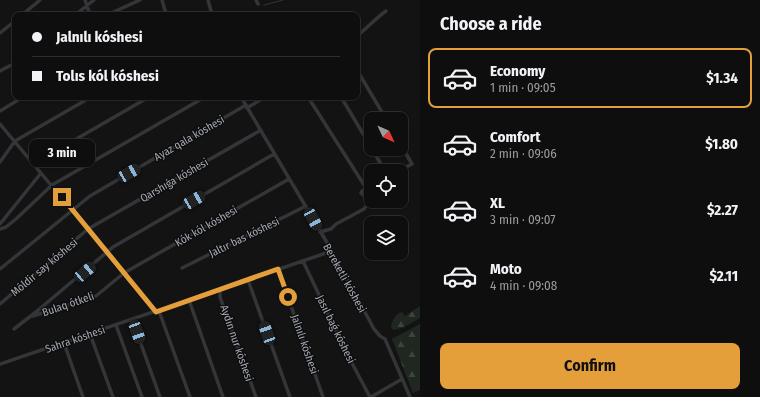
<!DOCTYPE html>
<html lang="en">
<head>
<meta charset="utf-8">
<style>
	:root { --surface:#0e0e0f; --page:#1c1c1d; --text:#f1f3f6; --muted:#9b9c9e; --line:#2e2e2f; --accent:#e49f3b }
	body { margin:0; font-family:"Fira Sans Condensed",sans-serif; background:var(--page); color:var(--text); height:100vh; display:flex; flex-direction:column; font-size:15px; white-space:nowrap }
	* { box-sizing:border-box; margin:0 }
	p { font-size:13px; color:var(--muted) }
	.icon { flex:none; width:22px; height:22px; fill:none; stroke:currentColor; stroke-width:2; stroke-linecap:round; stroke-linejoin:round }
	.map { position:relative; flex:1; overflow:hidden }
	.details { display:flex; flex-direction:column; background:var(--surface); width:340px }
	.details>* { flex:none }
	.hud { position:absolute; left:12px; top:12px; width:348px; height:88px; border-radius:8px; box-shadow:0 1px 3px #0004,0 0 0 1px var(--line); display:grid; align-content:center; height:88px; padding:0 20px; background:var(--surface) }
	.needle { width:26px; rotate:134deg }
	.controls { position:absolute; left:364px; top:112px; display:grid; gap:8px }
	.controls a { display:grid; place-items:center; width:44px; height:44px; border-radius:8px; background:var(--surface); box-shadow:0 1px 3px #0004,0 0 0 1px var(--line); font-size:20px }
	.end { position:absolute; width:18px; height:18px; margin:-9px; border:5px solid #e49f3b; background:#111; box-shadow:0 0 0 2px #111 }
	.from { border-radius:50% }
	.bubble { position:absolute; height:28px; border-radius:8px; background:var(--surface); box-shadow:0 1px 3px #0004,0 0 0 1px var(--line); font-size:13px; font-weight:700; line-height:28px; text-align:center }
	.car { position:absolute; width:12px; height:24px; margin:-12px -6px; border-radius:5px; box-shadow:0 0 3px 1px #0007; background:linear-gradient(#222 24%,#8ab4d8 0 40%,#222 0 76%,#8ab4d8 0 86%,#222 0) }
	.hud b { display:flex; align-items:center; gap:14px; height:38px; font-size:15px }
	.hud b+b { border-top:1px solid var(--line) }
	.hud i { width:10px; height:10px; background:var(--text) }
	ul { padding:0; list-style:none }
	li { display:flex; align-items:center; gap:12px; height:60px; margin:0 8px 6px; padding:0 12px; border:2px solid transparent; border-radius:8px }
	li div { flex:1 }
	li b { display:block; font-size:15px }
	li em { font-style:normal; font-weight:700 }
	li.active { border-color:var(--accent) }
	li>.icon { width:36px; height:36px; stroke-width:1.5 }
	h2 { padding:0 20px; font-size:18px; line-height:48px }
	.action { display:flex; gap:8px; margin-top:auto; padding:8px 20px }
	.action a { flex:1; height:46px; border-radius:8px; background:var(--accent); color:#111; font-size:16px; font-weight:700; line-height:46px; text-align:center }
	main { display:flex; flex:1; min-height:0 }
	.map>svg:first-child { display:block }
	.forest { fill:url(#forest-firs) }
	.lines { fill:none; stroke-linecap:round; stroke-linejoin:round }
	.stream { stroke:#2d363c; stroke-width:1 }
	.minor { stroke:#343539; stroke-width:3.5 }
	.route { stroke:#e49f3b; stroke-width:5 }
	.labels { text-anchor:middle; stroke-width:3; stroke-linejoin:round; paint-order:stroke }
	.street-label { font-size:11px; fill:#a5abb4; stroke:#0e0e0f }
</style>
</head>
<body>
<main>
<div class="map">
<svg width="420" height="397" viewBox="0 0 420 397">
	<defs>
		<pattern id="forest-firs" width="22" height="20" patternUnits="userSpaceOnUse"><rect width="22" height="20" fill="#1f2720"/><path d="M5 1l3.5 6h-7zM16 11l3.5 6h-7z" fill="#3d443e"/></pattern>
	</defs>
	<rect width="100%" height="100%" fill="#131314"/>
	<!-- forest -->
	<path class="forest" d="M420,306V318L404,327L394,330L391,328C392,321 394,315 402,312L405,316Z
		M420,324V390L413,393L392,339Z"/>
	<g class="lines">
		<!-- stream -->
		<path class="stream" d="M264,5L283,0"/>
		<!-- minor -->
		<path class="minor" d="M85,0L90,15
			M162,0L166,14L164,15
			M208,0L211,11
			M256,0L258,4
			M22,15L40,0
			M75,15L94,0
			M107,15L140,0
			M0,33L15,21
			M357,36C367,28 375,19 386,11
			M357,70L386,119
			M0,71L15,63
			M241,97L332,251L374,329L380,336L385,339L410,397
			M308,97L366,188
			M341,97L371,147
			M247,108L265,97
			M0,111L23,97
			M0,124L156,311
			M372,149L385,171
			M0,162L15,141L91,97
			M33,164L149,97
			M399,171L412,164L401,145
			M0,224L41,173
			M0,229L6,227L16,219L52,185L205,97
			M320,232L331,229L336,224L364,209L369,202L368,199L361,193L362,191L371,186
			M303,261L346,352L370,397
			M182,268L306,206
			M0,269L90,196L246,105
			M278,269L323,397
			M248,280L290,397
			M220,289V297L256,397
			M189,300L223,397
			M0,304L88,229L261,130
			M159,311L190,397
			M33,316L96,296L124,273L289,179
			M132,319L160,397
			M116,325L142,397
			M14,329L36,312L113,247L274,154
			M90,334L113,397
			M64,343L83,397
			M0,364L332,251
			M371,397L402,379"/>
	</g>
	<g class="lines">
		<!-- route -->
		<path class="route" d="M62,197L156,312L278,269L288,297"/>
	</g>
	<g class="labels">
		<!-- street labels -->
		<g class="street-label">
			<text transform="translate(189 138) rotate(-30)" y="4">Ayaz qala kóshesi</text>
			<text transform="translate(174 180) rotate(-30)" y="4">Qarshıǵa kóshesi</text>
			<text transform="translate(206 226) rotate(-30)" y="4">Kók kól kóshesi</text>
			<text transform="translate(244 237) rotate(-26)" y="4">Jaltır bas kóshesi</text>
			<text transform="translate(44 267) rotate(-40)" y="4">Móldir say kóshesi</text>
			<text transform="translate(345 278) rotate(61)" y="4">Bereketli kóshesi</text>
			<text transform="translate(68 304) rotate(-19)" y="4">Bulaq ótkeli</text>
			<text transform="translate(336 329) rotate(64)" y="4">Jasıl baǵ kóshesi</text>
			<text transform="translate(75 339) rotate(-19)" y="4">Sahra kóshesi</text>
			<text transform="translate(237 343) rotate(71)" y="4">Aydın nur kóshesi</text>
			<text transform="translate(305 344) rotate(71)" y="4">Jalnılı kóshesi</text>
		</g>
	</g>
</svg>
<div class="controls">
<a><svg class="needle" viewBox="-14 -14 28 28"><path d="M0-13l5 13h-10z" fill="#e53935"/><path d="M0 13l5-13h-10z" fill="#9b9c9e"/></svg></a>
<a><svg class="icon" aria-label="locate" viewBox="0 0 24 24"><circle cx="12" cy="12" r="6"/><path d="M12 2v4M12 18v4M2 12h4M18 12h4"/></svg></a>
<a><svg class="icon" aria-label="layers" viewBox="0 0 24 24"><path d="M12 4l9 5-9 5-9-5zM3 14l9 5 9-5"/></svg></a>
</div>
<i class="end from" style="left:288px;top:297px"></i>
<i class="end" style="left:62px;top:197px"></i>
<div class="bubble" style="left:29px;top:139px;width:66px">3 min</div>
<i class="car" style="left:129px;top:173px;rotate:60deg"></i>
<i class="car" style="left:194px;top:200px;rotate:60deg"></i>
<i class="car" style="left:313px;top:219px;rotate:151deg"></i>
<i class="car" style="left:85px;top:272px;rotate:50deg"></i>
<i class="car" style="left:137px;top:332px;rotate:160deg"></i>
<i class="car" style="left:267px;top:333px;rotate:340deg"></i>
<div class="hud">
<b><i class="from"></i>Jalnılı kóshesi</b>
<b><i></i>Tolıs kól kóshesi</b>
</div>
</div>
<section class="details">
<h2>Choose a ride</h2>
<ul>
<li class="active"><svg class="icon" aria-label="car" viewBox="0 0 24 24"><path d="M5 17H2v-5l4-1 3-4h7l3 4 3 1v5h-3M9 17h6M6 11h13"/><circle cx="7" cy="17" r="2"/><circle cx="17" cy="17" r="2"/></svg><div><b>Economy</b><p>1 min · 09:05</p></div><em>$1.34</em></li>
<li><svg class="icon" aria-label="car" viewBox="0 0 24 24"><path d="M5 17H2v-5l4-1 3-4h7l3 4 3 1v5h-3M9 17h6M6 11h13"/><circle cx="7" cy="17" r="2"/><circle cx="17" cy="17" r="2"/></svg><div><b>Comfort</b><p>2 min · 09:06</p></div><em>$1.80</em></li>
<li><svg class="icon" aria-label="car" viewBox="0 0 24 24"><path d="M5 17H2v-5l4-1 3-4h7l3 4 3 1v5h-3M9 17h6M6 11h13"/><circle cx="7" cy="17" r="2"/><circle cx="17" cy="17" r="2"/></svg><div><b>XL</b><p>3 min · 09:07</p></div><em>$2.27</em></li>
<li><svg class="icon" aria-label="car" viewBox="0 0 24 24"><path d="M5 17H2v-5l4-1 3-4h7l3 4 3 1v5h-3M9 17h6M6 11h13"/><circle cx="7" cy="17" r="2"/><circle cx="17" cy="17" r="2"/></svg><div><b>Moto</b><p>4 min · 09:08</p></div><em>$2.11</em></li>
</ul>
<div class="action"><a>Confirm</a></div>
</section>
</main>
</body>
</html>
